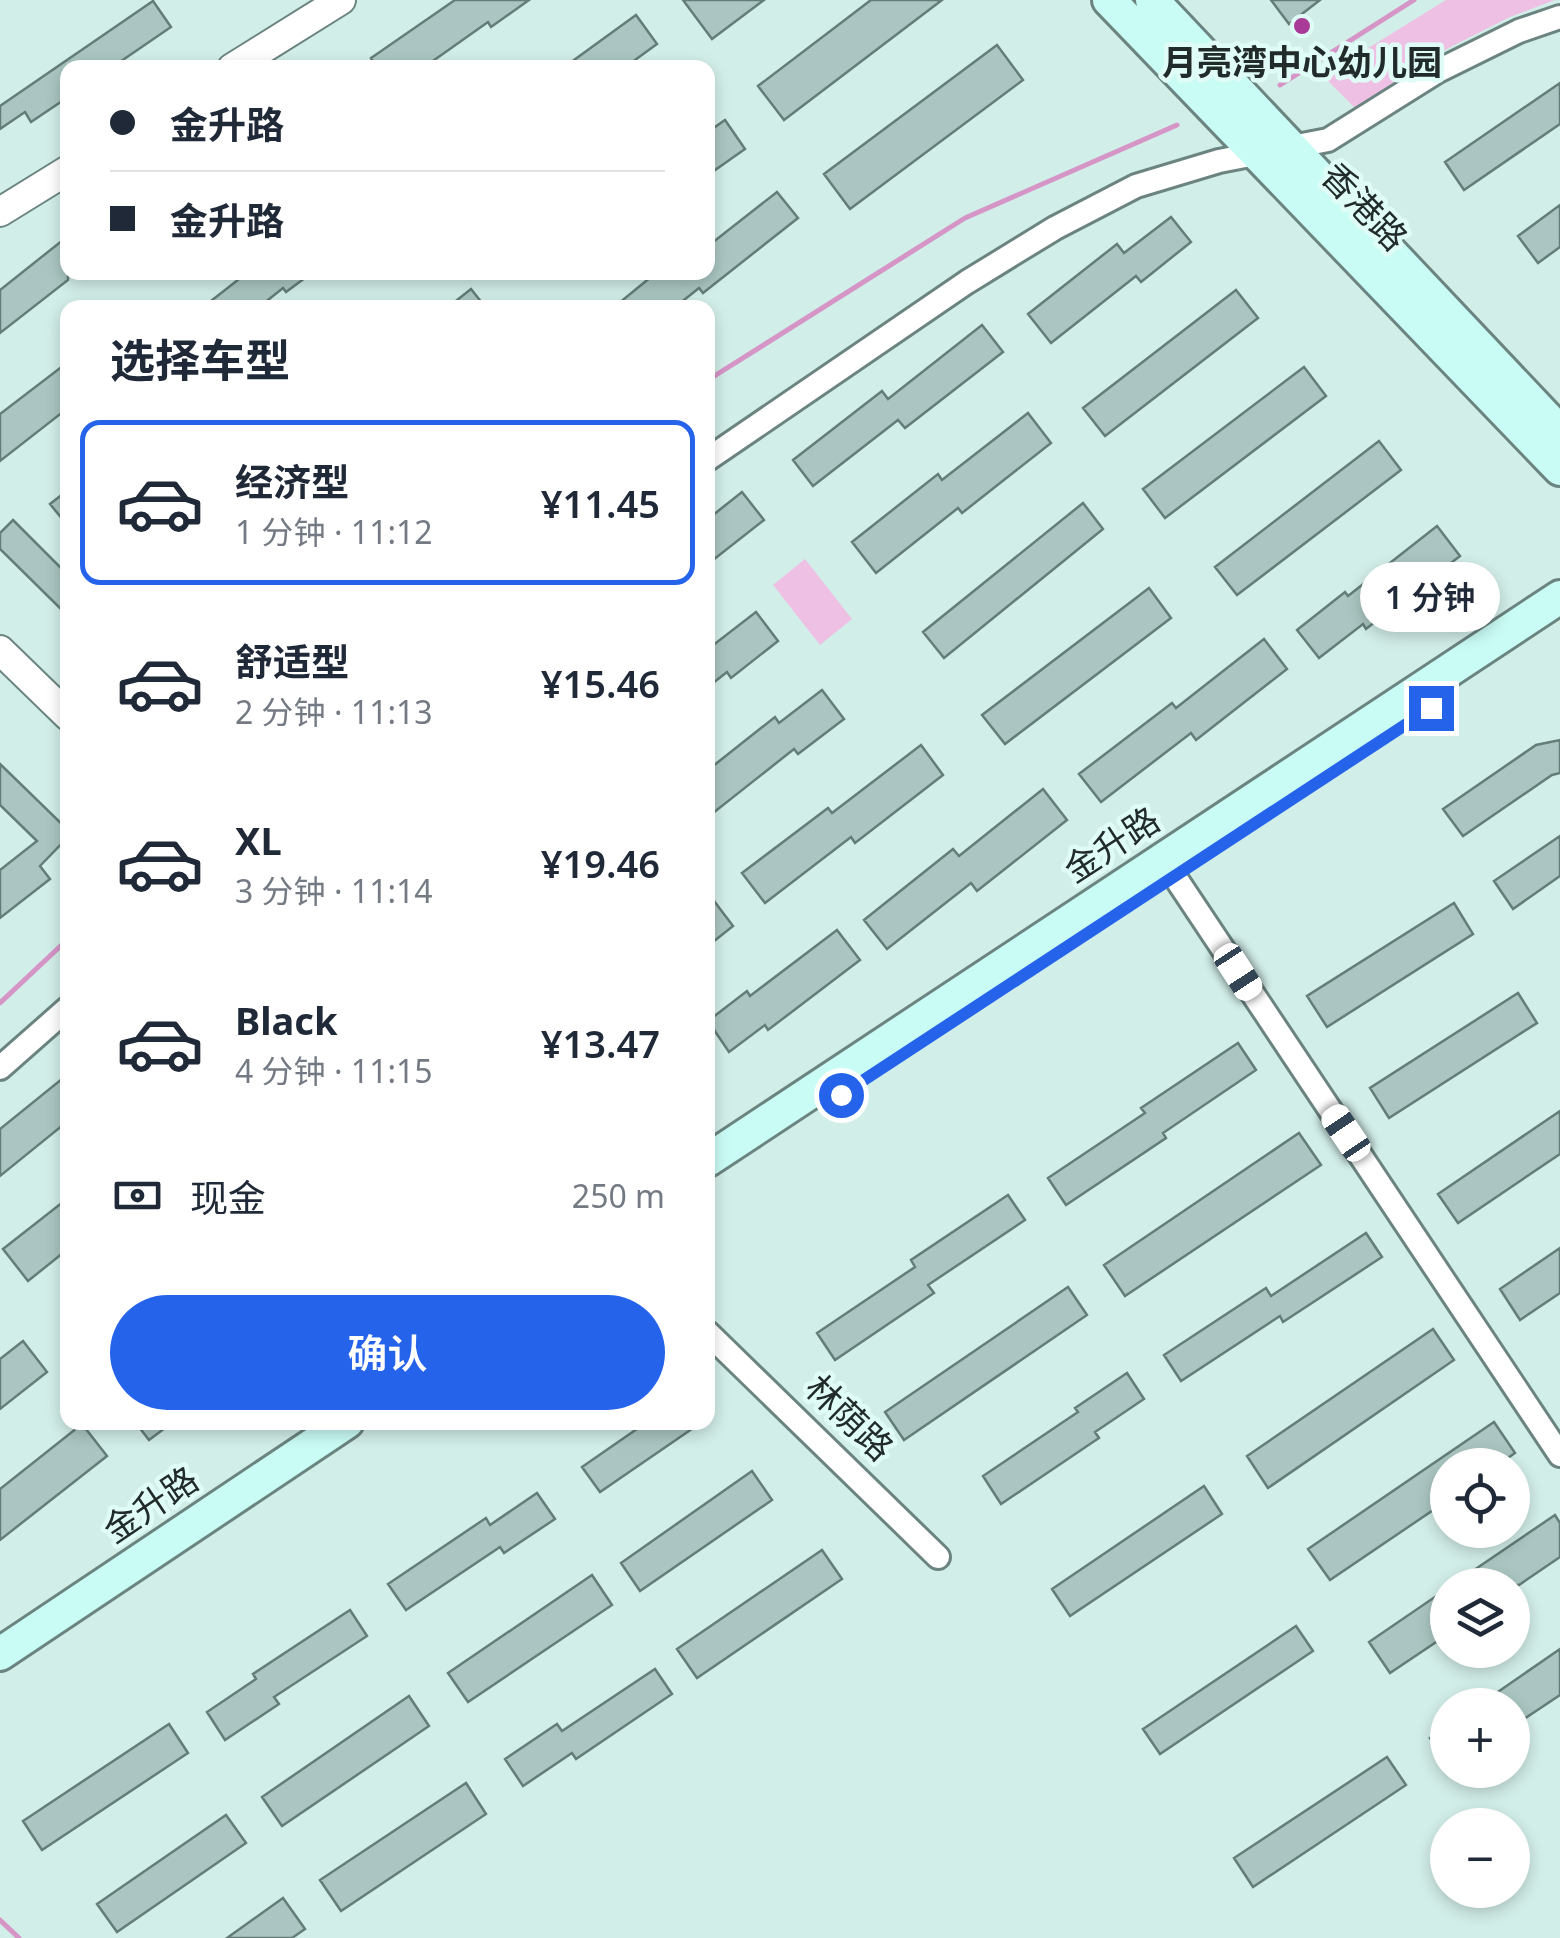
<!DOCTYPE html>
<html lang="zh">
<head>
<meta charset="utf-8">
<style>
	:root { --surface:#fff; --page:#f6f6f7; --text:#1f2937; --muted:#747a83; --line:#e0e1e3; --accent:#2563eb }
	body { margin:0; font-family:"Noto Sans","Noto Sans SC",sans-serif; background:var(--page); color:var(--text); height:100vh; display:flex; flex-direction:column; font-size:38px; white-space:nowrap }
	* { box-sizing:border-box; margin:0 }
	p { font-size:32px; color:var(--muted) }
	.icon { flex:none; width:55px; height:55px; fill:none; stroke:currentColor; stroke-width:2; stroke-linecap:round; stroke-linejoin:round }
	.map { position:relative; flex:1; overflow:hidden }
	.sheet { position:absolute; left:60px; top:300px; width:655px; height:1130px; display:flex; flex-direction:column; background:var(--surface); border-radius:20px; box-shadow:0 5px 15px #0003 }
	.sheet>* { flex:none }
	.guide { position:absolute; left:60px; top:60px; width:655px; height:220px; border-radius:20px; box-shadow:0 5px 15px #0003; display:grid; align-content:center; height:220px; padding:0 50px; background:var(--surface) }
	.controls { position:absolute; left:1430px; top:1448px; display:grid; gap:20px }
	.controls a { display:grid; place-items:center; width:100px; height:100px; border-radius:50%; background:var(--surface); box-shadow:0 5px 15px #0003; font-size:50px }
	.end { position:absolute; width:45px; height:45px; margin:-22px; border:12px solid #2563eb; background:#fff; box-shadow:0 0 0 5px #fff }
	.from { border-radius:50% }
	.bubble { position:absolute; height:70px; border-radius:35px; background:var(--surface); box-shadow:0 5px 15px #0003; font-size:32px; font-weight:600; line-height:70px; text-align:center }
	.car { position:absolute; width:30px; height:60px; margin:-30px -15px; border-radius:12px; box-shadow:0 0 8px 2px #0007; background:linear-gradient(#fff 24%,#345 0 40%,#fff 0 76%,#345 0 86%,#fff 0) }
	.guide b { display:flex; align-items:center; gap:35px; height:95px; font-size:38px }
	.guide b+b { border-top:2px solid var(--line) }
	.guide i { width:25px; height:25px; background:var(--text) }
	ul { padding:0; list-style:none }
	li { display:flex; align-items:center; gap:30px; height:165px; margin:0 20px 15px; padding:0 30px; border:5px solid transparent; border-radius:20px }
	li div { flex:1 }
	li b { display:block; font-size:38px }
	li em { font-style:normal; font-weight:600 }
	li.active { border-color:var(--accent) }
	li>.icon { width:90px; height:90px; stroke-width:1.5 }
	h2 { padding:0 50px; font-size:45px; line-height:120px }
	.pay { display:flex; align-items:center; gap:25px; height:110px; padding:0 50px; font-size:38px }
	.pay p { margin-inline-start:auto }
	.cta { display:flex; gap:20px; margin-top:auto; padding:20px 50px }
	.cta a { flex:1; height:115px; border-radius:60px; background:var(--accent); color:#fff; font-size:40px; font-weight:600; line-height:115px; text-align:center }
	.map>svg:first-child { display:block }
	.green { fill:#eec1e4 }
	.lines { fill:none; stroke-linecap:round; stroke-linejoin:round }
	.stream { stroke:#d595c7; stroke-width:5 }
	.building { fill:#abc6c2; stroke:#647d79; stroke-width:2.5 }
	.minor-casing { stroke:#6b8480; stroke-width:28 }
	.tertiary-casing { stroke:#6b8480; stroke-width:32 }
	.secondary-casing { stroke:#6b8480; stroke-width:38 }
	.minor { stroke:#fff; stroke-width:22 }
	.tertiary { stroke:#fff; stroke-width:28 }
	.secondary { stroke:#cafcf6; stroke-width:32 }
	.route { stroke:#2563eb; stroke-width:12 }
	.poi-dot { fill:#a93a97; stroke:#e0fcf7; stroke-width:4 }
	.labels { text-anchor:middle; stroke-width:9; stroke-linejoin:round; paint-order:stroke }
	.poi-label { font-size:35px; font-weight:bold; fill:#212b2a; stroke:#e0fcf7 }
	.street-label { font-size:35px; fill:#212b2a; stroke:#e0fcf7 }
</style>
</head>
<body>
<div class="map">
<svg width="1560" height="1938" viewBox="0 0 1560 1938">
	<rect width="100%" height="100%" fill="#d2eee9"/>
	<!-- green -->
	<path class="green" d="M1446,0H1555L1510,17L1429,58L1356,109L1323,76Z
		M805,559L852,619L820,645L773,585Z"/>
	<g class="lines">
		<!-- stream -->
		<path class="stream" d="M1280,85L1414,0
			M708,380L965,218L1177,125
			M0,1003L68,939
			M0,1920L19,1938"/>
	</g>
	<!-- building -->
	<path class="building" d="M455,0H529L491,27L488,22L423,68H377L371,58Z
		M683,0H764L712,39Z
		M871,0H942L784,120L758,86Z
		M1271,0H1320L1289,24Z
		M153,1L171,27L111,68H68V97L31,122L25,112L0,129V106Z
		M636,15L657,44L624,68H563Z
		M997,45L1023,80L850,209L824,174Z
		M1560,83V124L1464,190L1445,162Z
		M725,120L745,149L708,175V132Z
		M777,192L798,218L703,293L699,288L674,308H613L657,272H708V246Z
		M1560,205V247L1538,263L1518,236Z
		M1171,217L1191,242L1141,282L1136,276L1051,343L1028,314L1117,244L1124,253Z
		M68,236V280L0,333V290Z
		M248,272H313L286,292L283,288L258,308H202Z
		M471,289L486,308H447Z
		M1236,290L1258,318L1105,436L1083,408Z
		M982,325L1003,352L905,428L898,420L813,486L793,460L882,391L888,399Z
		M68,362V408L0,461V414Z
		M1304,367L1326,396L1165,518L1143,489Z
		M1028,413L1051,443L962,513L958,508L876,573L852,542L938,474L942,480Z
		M1379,441L1401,470L1237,595L1215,567Z
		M68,490V526L50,504Z
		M742,492L764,520L708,564V519Z
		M1083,503L1103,529L944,658L923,632Z
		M13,520L68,575V616L0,549V533Z
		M1437,526L1460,556L1366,629L1363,624L1319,658L1297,630L1345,592L1348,596Z
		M1149,588L1171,618L1005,744L982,715Z
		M756,612L778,641L731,678L727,672L708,687V649Z
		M1264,639L1287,669L1196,740L1191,733L1101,802L1079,774L1172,703L1176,708Z
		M822,690L844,719L798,754L794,749L708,817V770L775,717L779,723Z
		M1560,740V773L1552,775L1463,836L1443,809L1536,745Z
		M921,745L943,775L855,843L851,837L765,903L742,873L828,808L832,813Z
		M0,764L68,830V837L40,866L50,879L0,918V870L37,841L0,805Z
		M1043,789L1067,820L977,891L971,883L887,949L864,920L953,849L959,856Z
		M1560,836V876L1513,909L1494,881Z
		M708,893L733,926L708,946Z
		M1454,903L1473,934L1327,1027L1307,996Z
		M837,930L860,960L768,1030L765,1025L729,1052L708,1021L747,991L750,996Z
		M1518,993L1537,1023L1389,1118L1370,1088Z
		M1238,1043L1256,1070L1163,1133L1166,1138L1066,1205L1048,1178L1145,1113L1141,1108Z
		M68,1074V1121L0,1176V1129Z
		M1560,1111V1154L1458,1223L1438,1194Z
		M1299,1133L1321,1165L1125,1296L1104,1265Z
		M1008,1195L1025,1220L928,1285L934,1293L835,1360L817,1333L915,1267L911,1260Z
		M68,1198V1249L28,1281L3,1249Z
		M1366,1233L1382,1257L1283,1322L1280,1316L1181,1381L1164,1355L1266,1288L1271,1296Z
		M1560,1248V1293L1520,1320L1500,1289Z
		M1068,1287L1087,1315L904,1440L885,1412Z
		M1433,1329L1454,1360L1268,1488L1247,1456Z
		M23,1341L47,1372L0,1409V1359Z
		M1127,1373L1144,1399L1095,1432L1099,1438L1001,1504L983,1476L1078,1412L1075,1408Z
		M135,1422H173L149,1440Z
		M647,1422H702L600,1492L582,1467Z
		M1494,1422L1515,1453L1498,1465H1448V1500L1330,1580L1308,1549Z
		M82,1424L107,1456L0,1540V1489Z
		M752,1471L772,1500L640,1591L621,1563Z
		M1204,1486L1222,1514L1070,1616L1052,1589Z
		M537,1493L555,1519L504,1553L500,1547L406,1610L388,1584L486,1518L490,1525Z
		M1555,1515L1560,1523V1557L1519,1585H1452Z
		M822,1550L842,1579L697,1678L677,1649Z
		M592,1575L612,1605L468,1702L448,1673Z
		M1448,1588V1634L1390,1673L1369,1642Z
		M350,1610L367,1636L274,1697L279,1704L225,1740L207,1712L256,1679L253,1674Z
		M1296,1626L1313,1651L1160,1754L1143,1729Z
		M1560,1649V1695L1512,1727V1705H1479Z
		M655,1669L672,1694L576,1759L572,1753L523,1786L505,1759L557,1724L562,1731Z
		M409,1696L429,1726L282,1826L262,1797Z
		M169,1724L188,1753L42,1850L23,1821Z
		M1448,1726V1763L1430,1738Z
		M1387,1757L1406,1785L1253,1887L1234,1858Z
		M466,1783L486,1814L341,1911L320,1880Z
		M226,1815L246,1843L117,1932L97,1904Z
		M283,1898L305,1929L292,1938H227Z"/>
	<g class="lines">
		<!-- minor casing -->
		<g class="minor-casing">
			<path id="minor" d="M708,459L967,282L1055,228L1136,186L1219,161L1328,140L1438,71L1519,31L1560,17
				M1163,859L1560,1455
				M0,1068L68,1008
				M708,1333L938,1557"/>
		</g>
		<!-- tertiary casing -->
		<g class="tertiary-casing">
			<path id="tertiary" d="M232,68L341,0
				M0,212L68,170
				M0,650L68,716"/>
		</g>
		<!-- secondary casing -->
		<g class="secondary-casing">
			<path id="secondary" d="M1109,0L1560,469
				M1152,0L1560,432
				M708,1160L1560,597
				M0,1654L347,1422"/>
		</g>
		<!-- minor -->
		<use href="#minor" class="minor"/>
		<!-- tertiary -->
		<use href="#tertiary" class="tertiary"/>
		<!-- secondary -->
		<use href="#secondary" class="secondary"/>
	</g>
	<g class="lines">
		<!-- route -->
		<path class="route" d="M841,1095L1431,708"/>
	</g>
	<!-- markers -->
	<circle class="poi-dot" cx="1302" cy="26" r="10"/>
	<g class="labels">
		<!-- poi labels -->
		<g class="poi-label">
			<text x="1302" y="75">月亮湾中心幼儿园</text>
		</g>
		<!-- street labels -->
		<g class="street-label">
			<text transform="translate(1364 207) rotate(46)" y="12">香港路</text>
			<text transform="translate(1112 845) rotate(-33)" y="12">金升路</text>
			<text transform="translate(849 1418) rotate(44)" y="12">林荫路</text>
			<text transform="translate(151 1505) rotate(-34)" y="12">金升路</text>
		</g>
	</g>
</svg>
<div class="controls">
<a><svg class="icon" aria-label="locate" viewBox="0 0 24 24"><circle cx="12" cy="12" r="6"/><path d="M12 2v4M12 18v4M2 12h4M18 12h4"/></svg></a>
<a><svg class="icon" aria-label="layers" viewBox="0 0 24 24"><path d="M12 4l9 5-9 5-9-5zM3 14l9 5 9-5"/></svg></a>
<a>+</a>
<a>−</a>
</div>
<i class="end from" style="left:841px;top:1095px"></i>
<i class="end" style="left:1431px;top:708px"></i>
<div class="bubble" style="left:1360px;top:562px;width:140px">1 分钟</div>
<i class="car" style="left:1238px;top:972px;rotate:147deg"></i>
<i class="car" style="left:1346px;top:1133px;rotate:326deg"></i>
<div class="guide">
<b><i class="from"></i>金升路</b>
<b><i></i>金升路</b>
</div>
<section class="sheet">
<h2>选择车型</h2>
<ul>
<li class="active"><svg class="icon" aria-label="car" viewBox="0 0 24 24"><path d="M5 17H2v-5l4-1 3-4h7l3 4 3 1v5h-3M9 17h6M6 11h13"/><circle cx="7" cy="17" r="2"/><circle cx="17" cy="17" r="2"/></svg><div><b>经济型</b><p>1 分钟 · 11:12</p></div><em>¥11.45</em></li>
<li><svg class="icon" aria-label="car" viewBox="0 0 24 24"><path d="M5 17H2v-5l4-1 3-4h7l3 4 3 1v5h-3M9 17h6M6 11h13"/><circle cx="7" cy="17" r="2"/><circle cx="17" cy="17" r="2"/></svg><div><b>舒适型</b><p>2 分钟 · 11:13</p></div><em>¥15.46</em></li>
<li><svg class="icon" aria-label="car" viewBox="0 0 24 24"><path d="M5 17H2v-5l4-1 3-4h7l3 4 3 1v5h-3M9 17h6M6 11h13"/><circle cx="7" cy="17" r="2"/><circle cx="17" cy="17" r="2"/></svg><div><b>XL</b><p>3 分钟 · 11:14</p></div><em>¥19.46</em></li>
<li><svg class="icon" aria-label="car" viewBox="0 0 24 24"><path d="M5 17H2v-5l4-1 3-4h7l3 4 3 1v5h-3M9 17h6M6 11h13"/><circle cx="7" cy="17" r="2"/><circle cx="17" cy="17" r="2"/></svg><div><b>Black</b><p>4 分钟 · 11:15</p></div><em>¥13.47</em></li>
</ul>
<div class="pay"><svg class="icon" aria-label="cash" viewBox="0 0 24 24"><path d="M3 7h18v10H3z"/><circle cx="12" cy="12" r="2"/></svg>现金<p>250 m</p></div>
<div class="cta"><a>确认</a></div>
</section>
</div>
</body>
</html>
